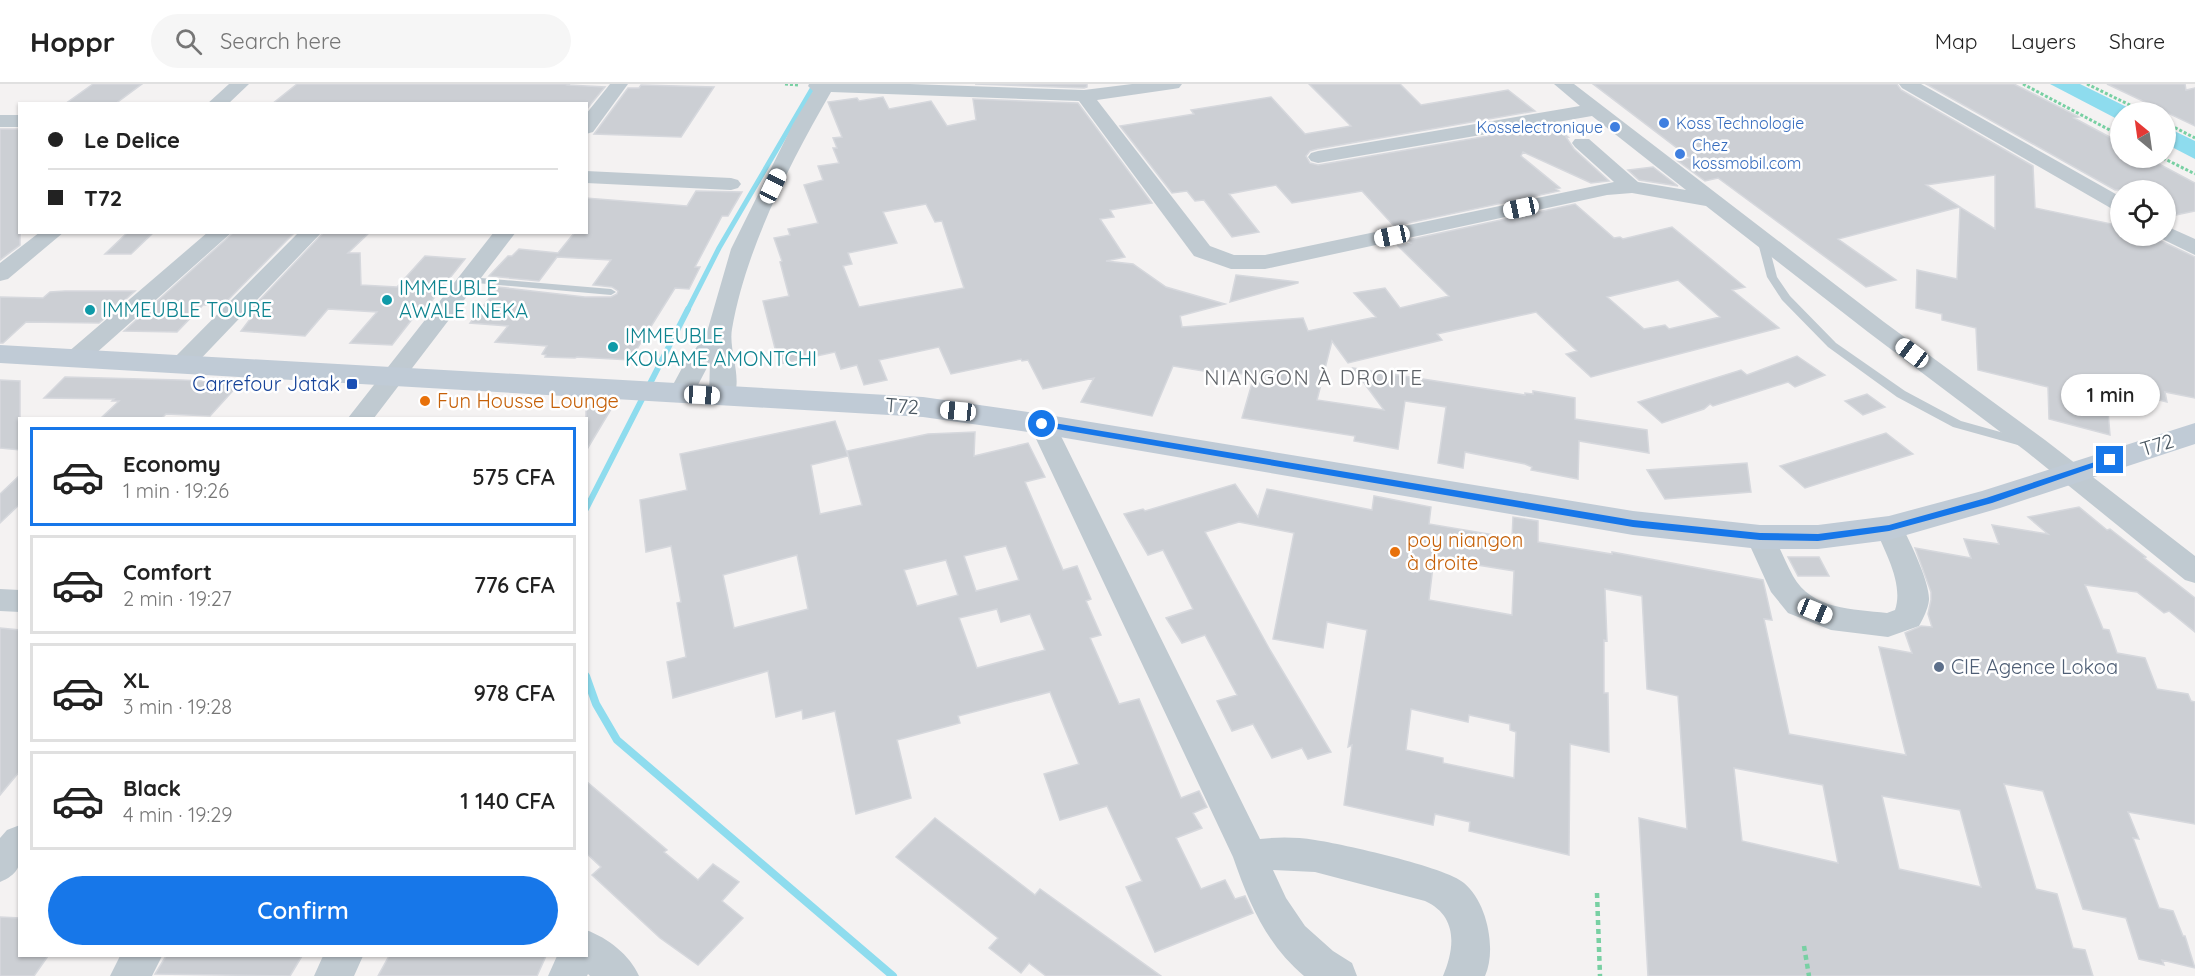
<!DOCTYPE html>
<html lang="en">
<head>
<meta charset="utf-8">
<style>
	:root { --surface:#fff; --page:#f6f6f6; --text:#222; --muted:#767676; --line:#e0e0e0; --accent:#1777e9 }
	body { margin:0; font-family:Quicksand,sans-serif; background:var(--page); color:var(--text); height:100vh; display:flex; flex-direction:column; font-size:22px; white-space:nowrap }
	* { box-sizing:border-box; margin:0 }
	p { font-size:20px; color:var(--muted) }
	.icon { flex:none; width:33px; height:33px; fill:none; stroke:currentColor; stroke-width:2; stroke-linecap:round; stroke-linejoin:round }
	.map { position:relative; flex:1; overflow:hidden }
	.side { position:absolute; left:18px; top:333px; width:570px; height:540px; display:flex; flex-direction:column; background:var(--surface); border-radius:0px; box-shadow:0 2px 4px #0004 }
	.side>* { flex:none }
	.guide { position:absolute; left:18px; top:18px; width:570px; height:132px; border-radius:0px; box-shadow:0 2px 4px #0004; display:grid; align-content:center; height:132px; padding:0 30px; background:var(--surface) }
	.needle { width:39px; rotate:331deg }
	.tools { position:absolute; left:2110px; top:18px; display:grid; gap:12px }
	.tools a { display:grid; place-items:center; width:66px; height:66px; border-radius:50%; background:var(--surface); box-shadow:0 2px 4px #0004; font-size:30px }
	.end { position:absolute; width:27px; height:27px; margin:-14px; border:8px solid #1777e9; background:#fff; box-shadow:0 0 0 3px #fff }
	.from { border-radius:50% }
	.bubble { position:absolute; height:42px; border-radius:21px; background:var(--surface); box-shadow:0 2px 4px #0004; font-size:20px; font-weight:600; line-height:42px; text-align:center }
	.car { position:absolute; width:18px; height:36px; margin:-18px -9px; border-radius:8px; box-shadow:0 0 4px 2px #0007; background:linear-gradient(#fff 24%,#345 0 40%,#fff 0 76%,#345 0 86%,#fff 0) }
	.guide b { display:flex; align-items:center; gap:21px; height:57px; font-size:22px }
	.guide b+b { border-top:2px solid var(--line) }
	.guide i { width:15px; height:15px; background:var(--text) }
	ul { padding:10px 0 0; list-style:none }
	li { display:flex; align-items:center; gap:18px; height:99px; margin:0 12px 9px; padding:0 18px; border:3px solid var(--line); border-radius:0px }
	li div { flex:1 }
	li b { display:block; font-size:22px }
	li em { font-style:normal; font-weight:600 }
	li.active { border-color:var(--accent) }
	li>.icon { width:54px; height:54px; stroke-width:1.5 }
	.action { display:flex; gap:12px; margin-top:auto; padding:12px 30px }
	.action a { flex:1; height:69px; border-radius:36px; background:var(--accent); color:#fff; font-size:24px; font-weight:600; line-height:69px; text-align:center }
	header { display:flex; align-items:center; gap:36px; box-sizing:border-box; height:84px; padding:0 30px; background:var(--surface); border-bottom:2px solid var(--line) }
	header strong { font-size:28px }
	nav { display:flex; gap:33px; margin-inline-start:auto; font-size:21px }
	.search { width:420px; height:54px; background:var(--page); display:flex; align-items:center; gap:15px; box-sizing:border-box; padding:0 21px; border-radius:33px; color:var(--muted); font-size:22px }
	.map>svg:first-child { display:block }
	.water { fill:#8edcee }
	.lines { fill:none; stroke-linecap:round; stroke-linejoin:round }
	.stream-far2 { stroke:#8edcee; stroke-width:5 }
	.stream-far1 { stroke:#8edcee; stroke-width:6 }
	.stream { stroke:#8edcee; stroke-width:8 }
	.building { fill:#cccfd4; stroke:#d6d8dd; stroke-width:1.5; fill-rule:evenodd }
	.path-far1 { stroke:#78d0a3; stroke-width:3; stroke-dasharray:3 2; stroke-linecap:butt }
	.path { stroke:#78d0a3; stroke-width:4.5; stroke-dasharray:5 4; stroke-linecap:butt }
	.lane { fill:#c0cad1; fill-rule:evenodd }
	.street { fill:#c0cad1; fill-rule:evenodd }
	.secondary { fill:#c0cbd6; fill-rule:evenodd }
	.route { fill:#1777e9 }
	.shop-dot { fill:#3f7fe0; stroke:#fff; stroke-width:2 }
	.culture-dot { fill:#0f9aa8; stroke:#fff; stroke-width:2 }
	.transit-dot { fill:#1a4fb4; stroke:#fff; stroke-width:2 }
	.food-dot { fill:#e8710a; stroke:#fff; stroke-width:2 }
	.service-dot { fill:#5c6f8a; stroke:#fff; stroke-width:2 }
	.labels { text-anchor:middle; stroke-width:5; stroke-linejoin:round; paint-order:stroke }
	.far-shop-label { font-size:16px; fill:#366cbe; stroke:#fff; text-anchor:start }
	.culture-label { font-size:20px; fill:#0d838f; stroke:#fff; text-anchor:start }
	.transit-label { font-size:20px; fill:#164399; stroke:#fff; text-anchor:end }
	.food-label { font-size:20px; fill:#c56008; stroke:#fff; text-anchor:start }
	.street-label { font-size:20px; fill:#495660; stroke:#fff }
	.service-label { font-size:20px; fill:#4e5e75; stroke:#fff; text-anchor:start }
	.neighbourhood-label { font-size:21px; letter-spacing:1.5px; fill:#5e6267; stroke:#fff }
</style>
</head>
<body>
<header>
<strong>Hoppr</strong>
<div class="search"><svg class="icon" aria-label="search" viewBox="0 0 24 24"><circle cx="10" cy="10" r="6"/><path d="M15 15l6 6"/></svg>Search here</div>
<nav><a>Map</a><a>Layers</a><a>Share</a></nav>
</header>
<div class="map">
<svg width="2195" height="892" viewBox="0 0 2195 892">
	<rect width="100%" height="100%" fill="#f4f2f2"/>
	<!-- water -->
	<path class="water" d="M2050,0H2080L2137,28H2121V37Z
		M2166,43L2195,57V75L2166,60Z"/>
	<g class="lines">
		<!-- stream-far2 -->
		<path class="stream-far2" d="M687,227L719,164L815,0"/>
		<!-- stream-far1 -->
		<path class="stream-far1" d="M586,425L688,225"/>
		<!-- stream -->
		<path class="stream" d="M586,592L596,620L617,656L893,892"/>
	</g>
	<!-- building -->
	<path class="building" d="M93,0H142L115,20H65Z
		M297,0H570L568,1L605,3L586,26V20H272Z
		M975,0H1087V3L1084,4Z
		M1309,0H1400L1421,21L1508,6L1535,27L1317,65L1310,67L1306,72L1310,79L1318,81L1552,41L1568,53H1566L1574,65L1609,97L1591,99L1523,68L1521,72L1560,104L1556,105L1559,107L1394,142L1362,107L1292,119L1276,101L1229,110L1259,148L1232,153L1204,116L1195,117L1187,107L1172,109L1120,42L1194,30L1191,26L1271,13L1305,50L1351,42Z
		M1593,0H1897L1901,6L2033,82L2035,124L2121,142V152H2157V155L2195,173V314L2165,308L2167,318L2106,303L2110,351L2049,335L2048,303L1978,286L1976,244L1942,236V230L1916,224L1917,186L1957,195L1960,123L1995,145V91L1926,101L1960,123L1838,155L1896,196L1866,203L1718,94L1705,97L1678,77L1690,74Z
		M1926,0H2014L2079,33L2074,34L2121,59V74H2148L2195,99V127L2166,133V106L2149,105L2115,106Z
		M2107,0H2185L2186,6L2195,4V42Z
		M641,1L714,3L681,53L594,50L628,4H639Z
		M883,13L889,25L931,17L947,42L976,36L973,15L1078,19L1152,119L1110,126L1114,133L1100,135L1125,173L1106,177L1133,180L1166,203L1225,220L1180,232L1182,243L1303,234L1308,247L1376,233L1354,209L1385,204L1400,224L1449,212L1398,162L1411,159L1408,156L1575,120L1614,154L1620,153L1623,155L1672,143L1745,203L1732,206L1779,244L1591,293L1566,270L1577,267L1536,228L1437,250L1442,256L1348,279L1332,257L1317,316L1384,326L1353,284L1525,311V309L1533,310V307L1575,314V335L1647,346L1649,369L1579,357L1578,395L1531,386L1532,383L1525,380L1465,368L1463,384L1438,379L1446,323L1405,317L1398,365L1354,357L1355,352L1242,334L1254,292L1216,285L1215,289L1173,282L1152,332L1081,318L1094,294L1043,305L1028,276L1022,277L1021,275L951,290L939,263L879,276L887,296L864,301L857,281L841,285L835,268L779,280L763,217L789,212L780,178L782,177L774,154L790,151L788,145L818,139L804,101L823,96L818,82L839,79L833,64H837L833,54L842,53L828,18L857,14L859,17ZM926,120L935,138L942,137L964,204L859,223L843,182L852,180L848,169L897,159L883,128ZM1678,196L1720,233L1669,245L1665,241L1644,245L1607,213Z
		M0,45H20V161L0,176Z
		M1653,83L1678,102L1639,96L1628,86Z
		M696,107L742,108L728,132H722L695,183H700L689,205L675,204L630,276L577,273L575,274L545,273L546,271L542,270L547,262L495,258L508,242L470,239L498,203L585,213H611L617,210L618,207L612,203L593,201L611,176L557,173L539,197L489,192L508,172H512L519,165L558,169L575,148H586V114L687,122Z
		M128,148H154L131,170H105Z
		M234,148H295L223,221H203L177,248L124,247Z
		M324,148H370L348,169H360L361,201L397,203L425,172L465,175L422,229H417L392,261L350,259L377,228L328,225L305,252L241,247L260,222H254Z
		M1236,191L1298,198V199L1230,218Z
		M65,207H135L99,239L26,238L3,259H0V213L43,214L50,208Z
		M1797,272L1825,291L1795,303L1788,298L1713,322L1710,320L1704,325L1662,339L1638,318L1741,286L1747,291Z
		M65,293L181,296L240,299L210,332L166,330L162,334H101L119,317H112L114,315L44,314Z
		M0,296L20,297V366L0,364Z
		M1867,310L1885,323L1863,331L1845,317Z
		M586,320L613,322L586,367Z
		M835,337L848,372L811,381L820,430L862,421L847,367L928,350L975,348L974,372L1028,359L1045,393L1025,398L1063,486L1077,482L1091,515L1086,517L1101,551L1090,554L1119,620L1139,615L1181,714L1199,707L1207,723L1193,729L1202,744L1176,754L1201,805L1225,796L1235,815L1245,812L1253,829L1155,868L1126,803L1142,797L1107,722L1060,736L1044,690L1079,680L1050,608L958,632L960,639L897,656L911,714L856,730L835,627L803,635L802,626L776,633L768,587L673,614L667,578L686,573L677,519L681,518L671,462L646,468L640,416L687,406L680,370ZM1006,462L1019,496L976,507L964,472ZM797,471L808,525L734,544L723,491ZM946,476L958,511L917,522L904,486ZM997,525L1001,538L1030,530L1045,566L977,584L959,534Z
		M1886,349L1913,370L1805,404L1780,382Z
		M1747,379L1751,408L1665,415L1647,386Z
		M20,391V420L0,439V410Z
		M1235,400L1258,433L1267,405L1372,426L1374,412L1431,423L1429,440L1512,454L1513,433L1538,437V458L1612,470V468L1763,496L1772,536L1764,535L1789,650L1906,671L1879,563L1912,569L1905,549L1921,542L1932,543L1928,530L1931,516V508L1915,464L1971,474L1964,455L1999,460L1992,441L2048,450L2028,433L2079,423L2107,446L2110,445L2146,473L2144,474L2195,514V548L2169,527L2164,529L2137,508L2085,501L2103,545L2109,546L2117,569L2145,574L2157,605L2188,610L2191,617L2195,618V740L2128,728L2139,755L2133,754L2159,824L2173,827L2183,852H2185L2195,884L2162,876L2164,881L2139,875L2126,834L2083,825L2043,707L2004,700L2036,805L2057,810L2073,864L2085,866L2093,892H1648L1639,734L1687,745L1678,612L1647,605L1642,512L1605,505L1607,557L1604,556V609H1608L1609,668L1570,660L1569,771L1469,747L1470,738L1435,730L1433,741L1344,721L1352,661L1348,663L1367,546L1327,538L1323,564L1273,555L1294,449L1239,438L1205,448L1270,566L1331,668L1308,675L1302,664L1272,674L1253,640L1232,647L1217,617L1237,611L1205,551L1182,559L1166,534L1193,525L1163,466L1148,471L1124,430L1143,425L1145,427ZM1434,474L1514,487L1512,531L1429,516ZM1411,625L1468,638L1469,631L1510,640V646L1516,648L1514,694L1443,679V674L1406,666ZM1734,684L1823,701L1838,779L1742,757ZM1882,712L1960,726L1981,803L1899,785Z
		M1788,473H1819L1829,492H1798Z
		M0,544L20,546V687L0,711Z
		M586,697L667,766L664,768L698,796L713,780L739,798L722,817L743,834L698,881L660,854L592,791L601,783L586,769Z
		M935,734L1035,811L1040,805L1161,892H1046L1029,879L1021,889L989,864L998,854L896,773Z
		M0,833L20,834V872H48L34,892H0Z
		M166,872H302L290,892L155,890Z
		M389,872H546L537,892H378Z"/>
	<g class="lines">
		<!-- path-far1 -->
		<path class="path-far1" d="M785,0L798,1
			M2023,0L2121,52
			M2087,0L2144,28
			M2166,39L2195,54
			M2163,74L2195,90"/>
		<!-- path -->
		<path class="path" d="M1597,809L1600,892
			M1804,862L1809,892"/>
		<!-- lane -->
		<path class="lane" d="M1762,152L1767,155L1777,193L1790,212L1836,259L1905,307L1961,337L2029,356L2031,359L2029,362L2025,363L1953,343L1897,313L1828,263L1782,216L1767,193L1757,155Z
			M469,193L611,205L616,208L611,211L465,198V194Z"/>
		<!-- street -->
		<path class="street" d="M229,0H249L228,20H207Z
			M610,0H628L593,48L586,50V30Z
			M809,0H910L1084,6L1132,0H1182L1179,4L1173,5L1097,16L1210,162L1234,171H1265L1614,98L1575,63L1572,59L1575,55H1589L1638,98L1686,106L1592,32L1318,79L1311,77L1308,73L1311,69L1318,67L1580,22L1554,0H1574L1884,238L2045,356L2195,472V499L2185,496L2027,368L1868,248L1706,122L1632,109L1607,111L1265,185H1231L1194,172L1079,17L831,8C790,79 746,164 732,245C728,268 745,297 731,318L722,320L713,318L709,312L710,278L690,316L681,318L672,316L668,310L682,284L707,248L731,165L793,40L813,7L808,2Z
			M1899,0H1921L2121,113V128L2114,126L1902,4Z
			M0,31H20V43H0Z
			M586,87L731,94L738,96L741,100L738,104L731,106L586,99Z
			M2166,142L2195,155V171L2158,153L2166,152Z
			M40,148H64L8,195L0,197V179Z
			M208,148L231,149L85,279L76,282L67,279L64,274L67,269Z
			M299,148H322L191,285L182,288L173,285L170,280L173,275Z
			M494,148H516L374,334H348Z
			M1042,331L1051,334L1055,340L1260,755C1278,753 1296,753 1315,756C1342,760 1446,783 1464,799C1487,818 1497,865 1485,892H1443C1455,864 1458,832 1425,817L1315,788L1273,786L1286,814L1305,842L1333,867L1352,879L1357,892H1304C1266,860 1249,819 1233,773L1029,340L1033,334Z
			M1889,434L1899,437C1908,453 1930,498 1929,516C1928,525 1923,535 1919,542L1888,553L1831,546L1788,529L1771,508L1746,453L1750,446L1760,443L1770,446C1779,461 1785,477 1793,492C1812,526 1853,525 1887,529L1895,526C1904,500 1885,468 1875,444L1879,437Z
			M0,505L20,506V528L0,527Z
			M20,741C20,768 28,787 0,798V754L7,746Z
			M586,846C608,854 630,871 639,892H590L588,890L587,892H548L557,872H586Z
			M120,872H162L152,892H110Z
			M323,872H363L354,892H314Z"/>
		<!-- secondary -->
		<path class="secondary" d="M0,261L923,313L1042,330L1633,427L1760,441H1818L1889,432L1982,407L2195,339V360L2000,424L1889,456L1818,465H1760L1633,451L1042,350L923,333L0,279Z"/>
	</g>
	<!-- route -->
	<path class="route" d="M1042,337L1633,436L1760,449L1818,450L1889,441L1986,414L2107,374L2115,376L1992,419L1889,447L1818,457L1760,456L1633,443L1039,342V338Z"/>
	<!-- markers -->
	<g class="shop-dot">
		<circle cx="1664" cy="39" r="6"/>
		<circle cx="1615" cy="43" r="6"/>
		<circle cx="1680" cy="70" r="6"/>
	</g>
	<g class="culture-dot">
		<circle cx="387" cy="216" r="6"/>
		<circle cx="90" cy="226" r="6"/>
		<circle cx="613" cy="263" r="6"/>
	</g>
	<rect class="transit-dot" x="346" y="294" width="12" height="12" rx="3"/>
	<g class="food-dot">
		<circle cx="425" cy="317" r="6"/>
		<circle cx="1395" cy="468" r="6"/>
	</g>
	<circle class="service-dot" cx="1939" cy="583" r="6"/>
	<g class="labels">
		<!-- far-shop labels -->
		<g class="far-shop-label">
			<text x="1676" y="45">Koss Technologie</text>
			<text x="1603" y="49" text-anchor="end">Kosselectronique</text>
			<text x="1692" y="67">Chez<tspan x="1692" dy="18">kossmobil.com</tspan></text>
		</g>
		<!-- culture labels -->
		<g class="culture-label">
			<text x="399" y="211">IMMEUBLE<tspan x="399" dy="23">AWALE INEKA</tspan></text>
			<text x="102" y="233">IMMEUBLE TOURE</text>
			<text x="625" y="259">IMMEUBLE<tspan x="625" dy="23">KOUAME AMONTCHI</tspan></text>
		</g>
		<!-- transit labels -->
		<g class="transit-label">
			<text x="340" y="307">Carrefour Jatak</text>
		</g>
		<!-- food labels -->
		<g class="food-label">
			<text x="437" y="324">Fun Housse Lounge</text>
			<text x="1407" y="463">poy niangon<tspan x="1407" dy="23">à droite</tspan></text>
		</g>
		<!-- street labels -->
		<g class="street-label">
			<text transform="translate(902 322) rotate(4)" y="7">T72</text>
			<text transform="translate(2157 361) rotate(-17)" y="7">T72</text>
		</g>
		<!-- service labels -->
		<g class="service-label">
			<text x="1951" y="590">CIE Agence Lokoa</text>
		</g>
		<!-- neighbourhood labels -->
		<g class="neighbourhood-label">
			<text x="1314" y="301">NIANGON À DROITE</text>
		</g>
	</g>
</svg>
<div class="tools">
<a><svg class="needle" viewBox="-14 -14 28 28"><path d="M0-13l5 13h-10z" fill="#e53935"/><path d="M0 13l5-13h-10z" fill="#767676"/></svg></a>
<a><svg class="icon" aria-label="locate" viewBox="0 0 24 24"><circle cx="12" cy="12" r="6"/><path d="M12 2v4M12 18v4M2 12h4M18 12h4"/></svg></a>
</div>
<i class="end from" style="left:1042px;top:340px"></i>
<i class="end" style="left:2110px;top:376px"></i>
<div class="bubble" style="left:2061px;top:290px;width:99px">1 min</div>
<i class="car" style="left:773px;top:102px;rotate:26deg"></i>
<i class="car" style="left:1521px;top:124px;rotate:258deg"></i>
<i class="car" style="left:1392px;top:152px;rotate:258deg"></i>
<i class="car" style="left:1912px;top:269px;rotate:307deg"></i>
<i class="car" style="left:702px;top:311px;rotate:93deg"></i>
<i class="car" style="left:958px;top:327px;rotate:276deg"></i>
<i class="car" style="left:1815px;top:527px;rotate:112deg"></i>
<div class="guide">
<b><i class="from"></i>Le Delice</b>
<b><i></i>T72</b>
</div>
<section class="side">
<ul>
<li class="active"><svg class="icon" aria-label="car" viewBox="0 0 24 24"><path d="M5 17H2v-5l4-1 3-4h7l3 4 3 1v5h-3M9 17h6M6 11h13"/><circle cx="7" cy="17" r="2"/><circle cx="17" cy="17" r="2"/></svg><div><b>Economy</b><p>1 min · 19:26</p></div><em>575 CFA</em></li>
<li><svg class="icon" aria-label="car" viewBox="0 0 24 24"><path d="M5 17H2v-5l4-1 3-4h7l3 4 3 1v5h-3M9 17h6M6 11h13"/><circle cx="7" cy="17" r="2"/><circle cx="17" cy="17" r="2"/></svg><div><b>Comfort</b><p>2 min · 19:27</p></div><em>776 CFA</em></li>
<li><svg class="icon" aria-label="car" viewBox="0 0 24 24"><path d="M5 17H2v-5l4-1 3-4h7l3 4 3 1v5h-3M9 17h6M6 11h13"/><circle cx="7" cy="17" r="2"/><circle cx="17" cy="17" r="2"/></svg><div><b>XL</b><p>3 min · 19:28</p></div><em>978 CFA</em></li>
<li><svg class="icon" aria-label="car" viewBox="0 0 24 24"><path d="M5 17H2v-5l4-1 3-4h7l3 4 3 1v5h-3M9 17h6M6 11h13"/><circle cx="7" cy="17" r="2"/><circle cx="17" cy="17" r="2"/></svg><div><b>Black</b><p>4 min · 19:29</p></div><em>1 140 CFA</em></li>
</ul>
<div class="action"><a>Confirm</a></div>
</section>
</div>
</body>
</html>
